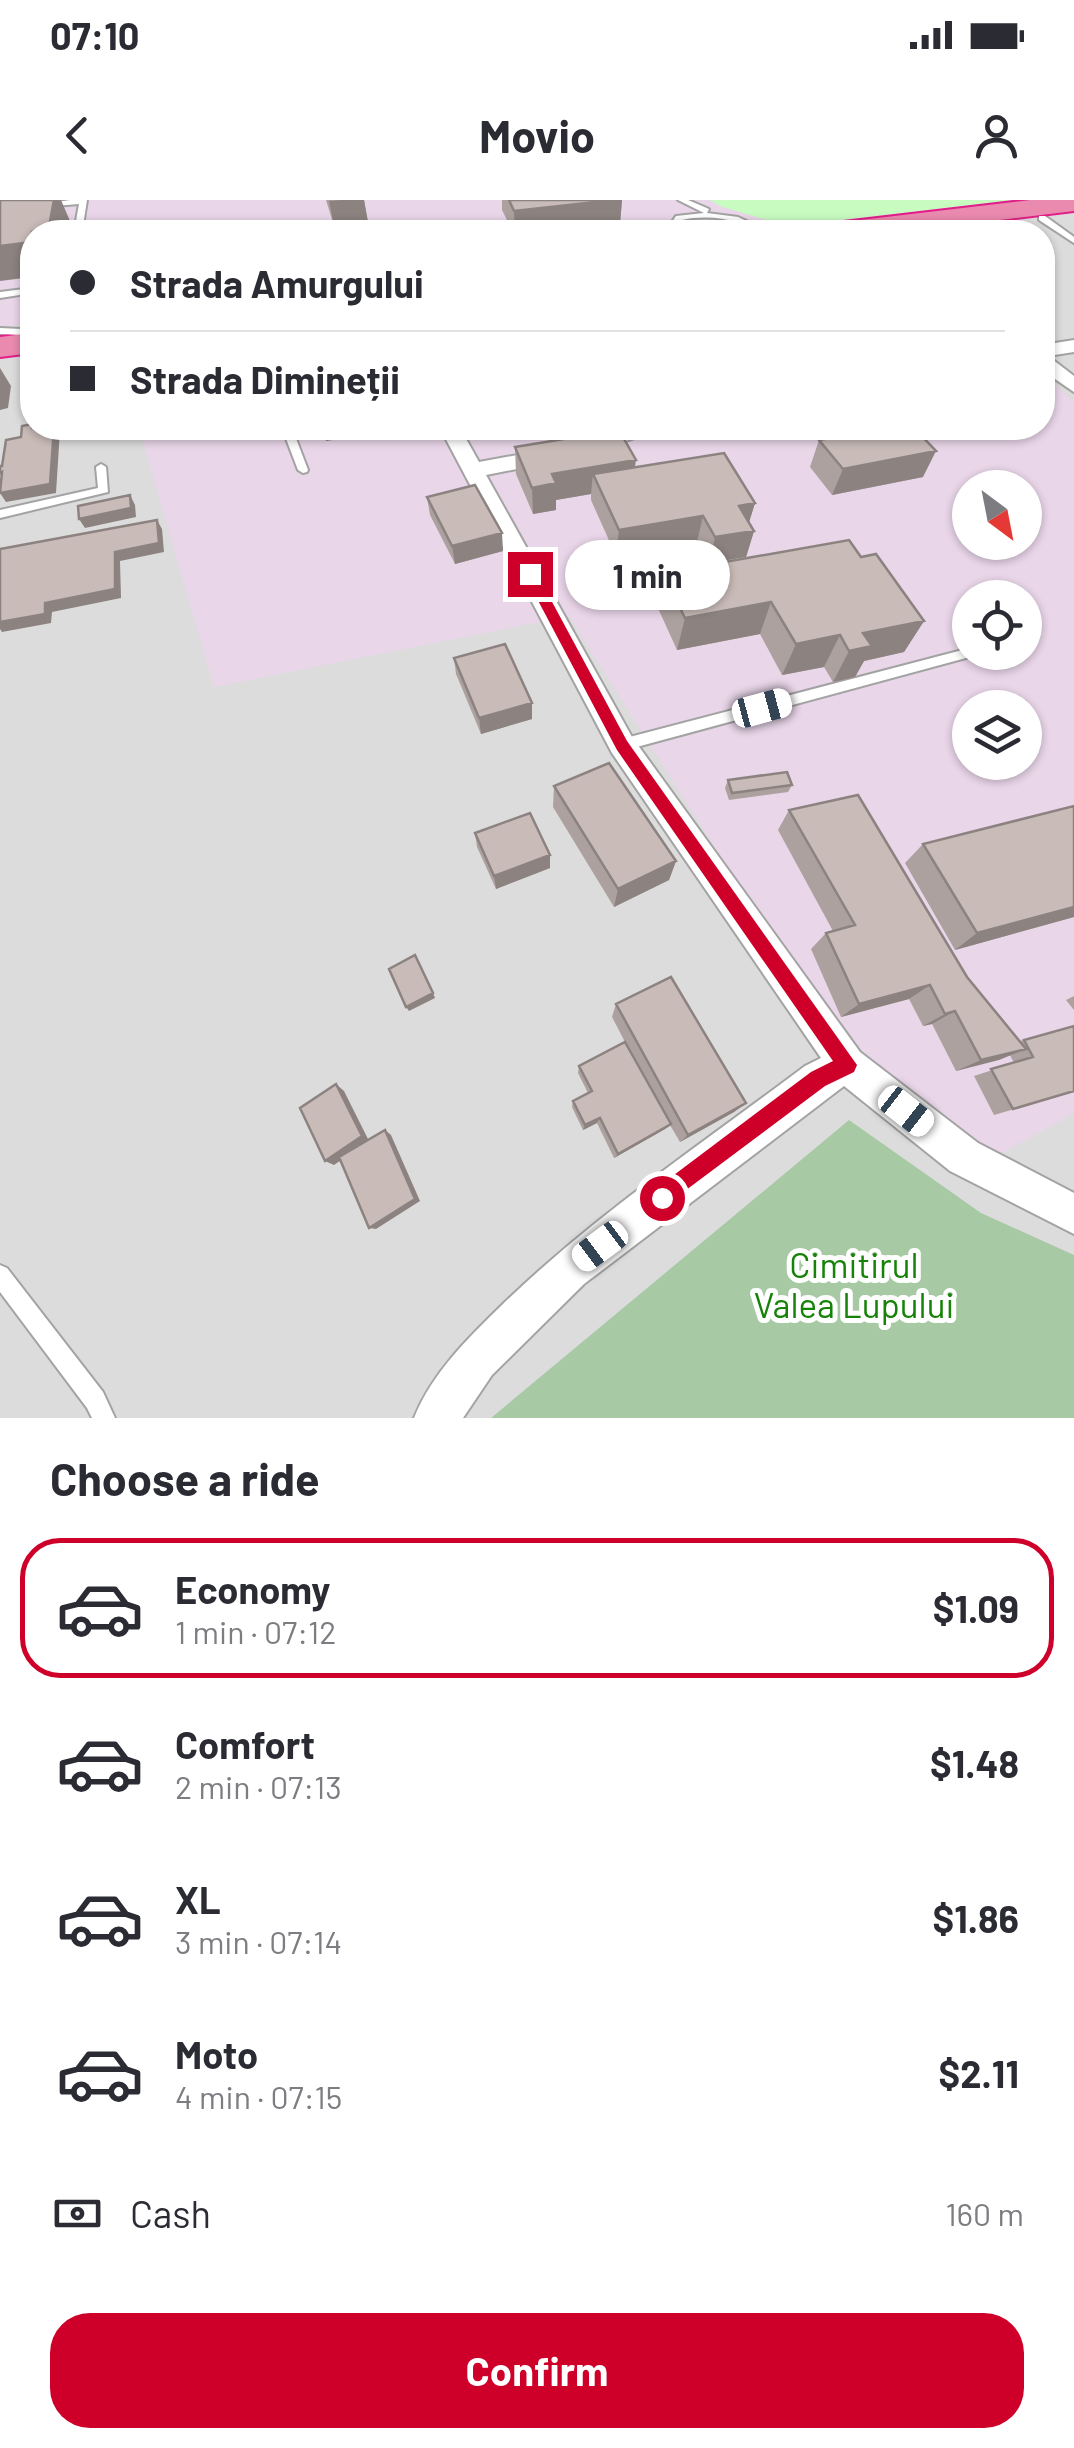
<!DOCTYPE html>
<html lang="en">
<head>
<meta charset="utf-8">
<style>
	:root { --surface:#fff; --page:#f7f7f7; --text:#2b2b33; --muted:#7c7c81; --line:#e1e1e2; --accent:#ce0029 }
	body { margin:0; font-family:Barlow,sans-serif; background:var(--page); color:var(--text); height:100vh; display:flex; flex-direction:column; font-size:38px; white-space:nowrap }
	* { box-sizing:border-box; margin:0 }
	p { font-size:32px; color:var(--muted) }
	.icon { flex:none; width:55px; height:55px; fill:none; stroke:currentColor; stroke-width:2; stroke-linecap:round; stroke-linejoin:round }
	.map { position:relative; height:1218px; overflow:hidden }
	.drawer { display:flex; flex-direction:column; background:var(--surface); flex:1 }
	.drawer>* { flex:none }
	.hud { position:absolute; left:20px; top:20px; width:1035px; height:220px; border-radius:40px; box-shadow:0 2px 8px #0004; display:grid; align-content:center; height:220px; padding:0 50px; background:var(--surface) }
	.needle { width:65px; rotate:148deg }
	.fabs { position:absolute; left:952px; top:270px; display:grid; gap:20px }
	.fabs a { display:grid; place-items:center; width:90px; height:90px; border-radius:50%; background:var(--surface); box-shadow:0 2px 8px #0004; font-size:50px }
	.end { position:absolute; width:45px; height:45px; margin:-22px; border:12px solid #ce0029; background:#fff; box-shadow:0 0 0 5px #fff }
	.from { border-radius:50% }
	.bubble { position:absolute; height:70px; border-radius:35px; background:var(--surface); box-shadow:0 2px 8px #0004; font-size:32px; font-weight:700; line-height:70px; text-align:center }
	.car { position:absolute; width:30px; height:60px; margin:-30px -15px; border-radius:12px; box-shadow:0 0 8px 2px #0007; background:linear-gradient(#fff 24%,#345 0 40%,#fff 0 76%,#345 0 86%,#fff 0) }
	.hud b { display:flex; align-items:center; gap:35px; height:95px; font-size:38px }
	.hud b+b { border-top:2px solid var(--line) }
	.hud i { width:25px; height:25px; background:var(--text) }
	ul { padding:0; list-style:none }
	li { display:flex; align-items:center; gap:30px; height:140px; margin:0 20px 15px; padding:0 30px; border:5px solid transparent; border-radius:40px }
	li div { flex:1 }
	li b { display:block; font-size:38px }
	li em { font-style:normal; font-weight:700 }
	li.selected { border-color:var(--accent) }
	li>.icon { width:90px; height:90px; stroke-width:1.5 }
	h2 { padding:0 50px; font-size:45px; line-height:120px }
	.pay { display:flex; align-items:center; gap:25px; height:110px; padding:0 50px; font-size:38px }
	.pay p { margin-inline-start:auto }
	.primary-button { display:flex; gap:20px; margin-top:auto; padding:20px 50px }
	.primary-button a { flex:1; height:115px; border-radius:40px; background:var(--accent); color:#fff; font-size:40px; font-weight:700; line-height:115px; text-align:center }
	.status { display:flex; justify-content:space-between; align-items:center; height:70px; padding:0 50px; background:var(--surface); direction:ltr }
	.status svg { height:28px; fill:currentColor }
	header { display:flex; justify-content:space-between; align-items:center; height:130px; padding:0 50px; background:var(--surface); font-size:45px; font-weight:700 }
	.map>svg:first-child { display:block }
	.residential { fill:#dddcdc; fill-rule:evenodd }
	.industrial { fill:#e9d6e9; fill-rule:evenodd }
	.cemetery { fill:#a7caa5 }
	.park { fill:#c7fbc0 }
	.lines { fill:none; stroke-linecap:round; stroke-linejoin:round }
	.lane-casing { stroke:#a3a3a3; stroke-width:4 }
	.street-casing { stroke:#a3a3a3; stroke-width:4 }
	.highway-casing { stroke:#e11f88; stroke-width:4 }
	.lane { fill:#fff; fill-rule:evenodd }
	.street { fill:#fff; fill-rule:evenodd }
	.highway { fill:#ea8aaf; fill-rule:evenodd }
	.wall { fill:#aca19e }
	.shaded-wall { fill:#8c8381 }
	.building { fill:#c8bbb8; stroke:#8c8381; stroke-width:2.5 }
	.route { fill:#ce0029 }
	.labels { text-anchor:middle; stroke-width:10; stroke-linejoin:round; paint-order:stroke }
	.near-park-label { font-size:35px; fill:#168208; stroke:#fff }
</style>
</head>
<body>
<div class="status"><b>07:10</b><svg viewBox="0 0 49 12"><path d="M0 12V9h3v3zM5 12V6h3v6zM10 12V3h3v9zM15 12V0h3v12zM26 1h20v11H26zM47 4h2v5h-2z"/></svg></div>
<header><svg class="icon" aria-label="back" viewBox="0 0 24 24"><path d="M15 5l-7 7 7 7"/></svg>Movio<svg class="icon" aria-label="person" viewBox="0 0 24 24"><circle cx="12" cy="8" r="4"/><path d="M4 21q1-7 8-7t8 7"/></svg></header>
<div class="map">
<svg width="1074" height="1218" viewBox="0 0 1074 1218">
	<rect width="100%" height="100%" fill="#f0eae5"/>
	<!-- residential -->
	<path class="residential" d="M1074,0V1218H0V127L32,123V228H1042V32H879L866,21ZM970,288H1025V342H970ZM970,398H1025V452H970ZM970,508H1025V562H970Z"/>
	<!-- industrial -->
	<path class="industrial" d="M0,0H1034L867,22L879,32H32V123L0,127Z
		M1043,175L1074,202V913L997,956L875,864L806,792L569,416L214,487L139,228H1042ZM970,288H1025V342H970ZM970,398H1025V452H970ZM970,508H1025V562H970Z"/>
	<!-- cemetery -->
	<path class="cemetery" d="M849,920L981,1013L1074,1055V1218H491Z"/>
	<!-- park -->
	<path class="park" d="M710,0H1014L787,26L720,6Z"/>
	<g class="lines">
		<!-- lane casing -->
		<g class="lane-casing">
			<path id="lane" d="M70,0H87L82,32H74L79,4L42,7L38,5Z
				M678,0H688L709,9L707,13L738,17L770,32C759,33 750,26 739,23C720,17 701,16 682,20L673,32H665L676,16L704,13Z
				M1039,16H1045L1074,37V43L1039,20Z
				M1042,79L1048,80L1049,82L1042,85Z
				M32,88V93L0,98V92Z
				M0,128L21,129L26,132L21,135L0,134Z
				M282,228H292L308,270L307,272L303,273L298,270Z
				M101,264L106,267L108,292L0,318V310L98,288L96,267Z
				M970,448V452H978L977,455L622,551L615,545L622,539Z
				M0,1065L7,1068L103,1192L115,1218H92L87,1208L0,1092Z"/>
		</g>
		<!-- street casing -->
		<g class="street-casing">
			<path id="street" d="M1074,140V152L1048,156L1074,176V192L1042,170V145Z
				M440,228H460L479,262L566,246L625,228H655L652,232L578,257L486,275L632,537L860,852L978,943L1074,993V1034L950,971L844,886L584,1084L492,1175L463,1218H414C432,1173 469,1137 503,1104C595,1015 703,943 805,866L821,858L612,553Z"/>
		</g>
		<!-- highway casing -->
		<g class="highway-casing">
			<path id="highway" d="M1030,0H1074V11L902,32H821L825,26L835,23Z
				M32,133V153L0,157V137Z"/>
		</g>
		<!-- lane -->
		<use href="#lane" class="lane"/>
		<!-- street -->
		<use href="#street" class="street"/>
		<!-- highway -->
		<use href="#highway" class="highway"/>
	</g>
	<!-- wall -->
	<path class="wall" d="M326,0H364L368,22L334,26Z
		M502,0H622L620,24L544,32H513L502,10Z
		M819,240L923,277L832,295L810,267Z
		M515,247L635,267L755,303L749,322L754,331L746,357L709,363L697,342L616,356L591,300V294L556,300V310L533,314L516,274Z
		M427,297L503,351L455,364L430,315Z
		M861,357L924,421L904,452L864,461L855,477L833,482L824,467L782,475L760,434L677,450L657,406L663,373Z
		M454,458L532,519L481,534L456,474Z
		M728,580L792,585L788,592L729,600L725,588Z
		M554,586L676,661L669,680L614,707L553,607Z
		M789,610L967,777L1020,841L1024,840L1074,892L994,915L974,876L1014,863L1010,855L956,871L932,824L923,826L909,799L841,817L811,749L826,733L833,731L778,630Z
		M475,633L550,668L496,689L477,647Z
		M923,644L1074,717L955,750L905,663Z
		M1074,796V810L1066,800Z
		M616,804L746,903L734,912L680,942L670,925L665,929L614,958L597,923L583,930L572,907L573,901L588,893L578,873L579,866L625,842L612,817Z"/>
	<!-- shaded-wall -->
	<path class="shaded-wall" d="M49,0H61L70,21L68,32H48Z
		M342,0H364L368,22L334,26L329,1Z
		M614,0H622L620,24L544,32H515L514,11Z
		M32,42V77L0,81V46Z
		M0,168L11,186L8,208L0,210Z
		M54,228H59L60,230L56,293L6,302L0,293Z
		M323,228H378L379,233L326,241Z
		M488,228H530L488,235Z
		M936,251L923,277L832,295L843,269Z
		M636,260L632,286L593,274L591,294L556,300V310L533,314L532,288L552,274Z
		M130,295L135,305L136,317L85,328L79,319Z
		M755,303L747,329L739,306Z
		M703,316L697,342L616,356L619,330Z
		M157,320L162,329L164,352L120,361L121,398L52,412L51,423L2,432L0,429V422L45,403Z
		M754,331L746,357L709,363L715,337Z
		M502,333L503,351L455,364L452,346Z
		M771,402L760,434L677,450L685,418Z
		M924,421L904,452L864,461L855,477L833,482L849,451L863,433Z
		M840,435L824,467L782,475L796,444Z
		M532,503V519L481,534L479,518Z
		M550,655V668L496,689L494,676Z
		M676,661L669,680L614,707L618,689Z
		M1074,707V717L955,750L977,733Z
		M930,785L909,799L841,817L859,804Z
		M433,793L435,798L409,811L406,807Z
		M955,811L932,824L923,826L945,814Z
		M1026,849L999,860L956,871L981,860Z
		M336,884L344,891L369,941L334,965L325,961Z
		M746,903L734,912L680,942L688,935Z
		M600,918L597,923L583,930L585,925Z
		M671,924L665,929L614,958L618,954Z
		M385,930L391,935L420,1001L376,1029L369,1028Z"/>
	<!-- building -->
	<path class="building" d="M0,0H54L48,32H32V42L0,46Z
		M509,0H614L514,11Z
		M32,224V228H54L50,284L0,293L2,272L0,273V266H2L6,240L21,237L22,226Z
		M887,228H914L936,251L843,269L819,240Z
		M619,230L636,260L552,274L556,283L532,288L515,247Z
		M724,253L755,303L739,306L754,331L715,337L703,316L619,330L593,274Z
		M475,285L502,333L452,346L427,297Z
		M130,295L131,308L79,319L78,306Z
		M157,320L159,343L115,352V389L45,403V414L0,422V349Z
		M849,340L861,357L876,354L924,421L863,433L872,446L849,451L840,435L796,444L771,402L685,418L663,373Z
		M505,444L532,503L479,518L454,458Z
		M609,563L676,661L618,689L554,586Z
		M787,572L792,585L732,593L728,580Z
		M858,595L967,777L1026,849L981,860L955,811L945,814L930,785L859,804L826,733L855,725L789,610Z
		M1074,606V707L977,733L923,644Z
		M530,613L550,655L494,676L475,633Z
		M415,755L433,793L406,807L389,769Z
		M671,777L746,903L688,935L616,804Z
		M1074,826V891L1013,909L991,869L1033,857L1024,840Z
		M625,842L671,924L618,954L600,918L585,925L573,901L592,891L579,866Z
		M336,884L362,936L325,961L300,908Z
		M385,930L415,999L369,1028L339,957Z"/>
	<!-- route -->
	<path class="route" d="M526,370L537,374L627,541L857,865L854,872L825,886L662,1008L654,1005L651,998L654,990L811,872L833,861L617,550L524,374Z"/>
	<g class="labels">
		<!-- near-park labels -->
		<g class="near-park-label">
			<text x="854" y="1078">Cimitirul<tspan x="854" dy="40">Valea Lupului</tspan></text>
		</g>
	</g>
</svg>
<div class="fabs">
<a><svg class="needle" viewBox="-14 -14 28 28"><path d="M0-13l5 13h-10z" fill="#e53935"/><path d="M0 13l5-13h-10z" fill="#7c7c81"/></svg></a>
<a><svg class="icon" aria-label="locate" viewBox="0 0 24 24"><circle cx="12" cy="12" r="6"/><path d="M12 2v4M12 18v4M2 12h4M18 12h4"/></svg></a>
<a><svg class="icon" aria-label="layers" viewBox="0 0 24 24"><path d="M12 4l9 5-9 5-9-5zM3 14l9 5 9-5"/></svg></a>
</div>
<i class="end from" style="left:662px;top:998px"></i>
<i class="end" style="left:530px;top:374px"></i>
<div class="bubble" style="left:565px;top:340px;width:165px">1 min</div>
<i class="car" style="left:762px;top:508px;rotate:75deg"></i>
<i class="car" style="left:906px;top:911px;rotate:128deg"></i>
<i class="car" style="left:600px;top:1046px;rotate:233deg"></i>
<div class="hud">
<b><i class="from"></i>Strada Amurgului</b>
<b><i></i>Strada Dimineții</b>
</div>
</div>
<section class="drawer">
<h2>Choose a ride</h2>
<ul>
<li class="selected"><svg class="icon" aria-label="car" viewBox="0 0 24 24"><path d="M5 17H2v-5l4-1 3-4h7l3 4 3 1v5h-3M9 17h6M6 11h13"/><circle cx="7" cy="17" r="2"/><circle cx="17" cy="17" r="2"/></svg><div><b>Economy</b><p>1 min · 07:12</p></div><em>$1.09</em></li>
<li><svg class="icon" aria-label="car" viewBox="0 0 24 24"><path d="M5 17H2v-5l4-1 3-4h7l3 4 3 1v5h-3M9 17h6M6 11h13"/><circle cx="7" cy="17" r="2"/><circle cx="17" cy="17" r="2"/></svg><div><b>Comfort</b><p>2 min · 07:13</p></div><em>$1.48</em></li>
<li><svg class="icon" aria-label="car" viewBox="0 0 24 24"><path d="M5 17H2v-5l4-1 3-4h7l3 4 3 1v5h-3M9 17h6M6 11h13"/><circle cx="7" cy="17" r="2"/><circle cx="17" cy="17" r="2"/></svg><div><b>XL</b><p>3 min · 07:14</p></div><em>$1.86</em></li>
<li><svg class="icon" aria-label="car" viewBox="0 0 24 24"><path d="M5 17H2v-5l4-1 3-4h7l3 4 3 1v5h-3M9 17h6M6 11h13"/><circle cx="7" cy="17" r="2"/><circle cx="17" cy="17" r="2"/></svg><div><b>Moto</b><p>4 min · 07:15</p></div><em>$2.11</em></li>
</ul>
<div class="pay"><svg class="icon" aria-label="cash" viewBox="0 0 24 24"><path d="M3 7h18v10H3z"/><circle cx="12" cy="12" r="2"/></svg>Cash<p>160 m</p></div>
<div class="primary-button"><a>Confirm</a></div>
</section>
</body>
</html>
